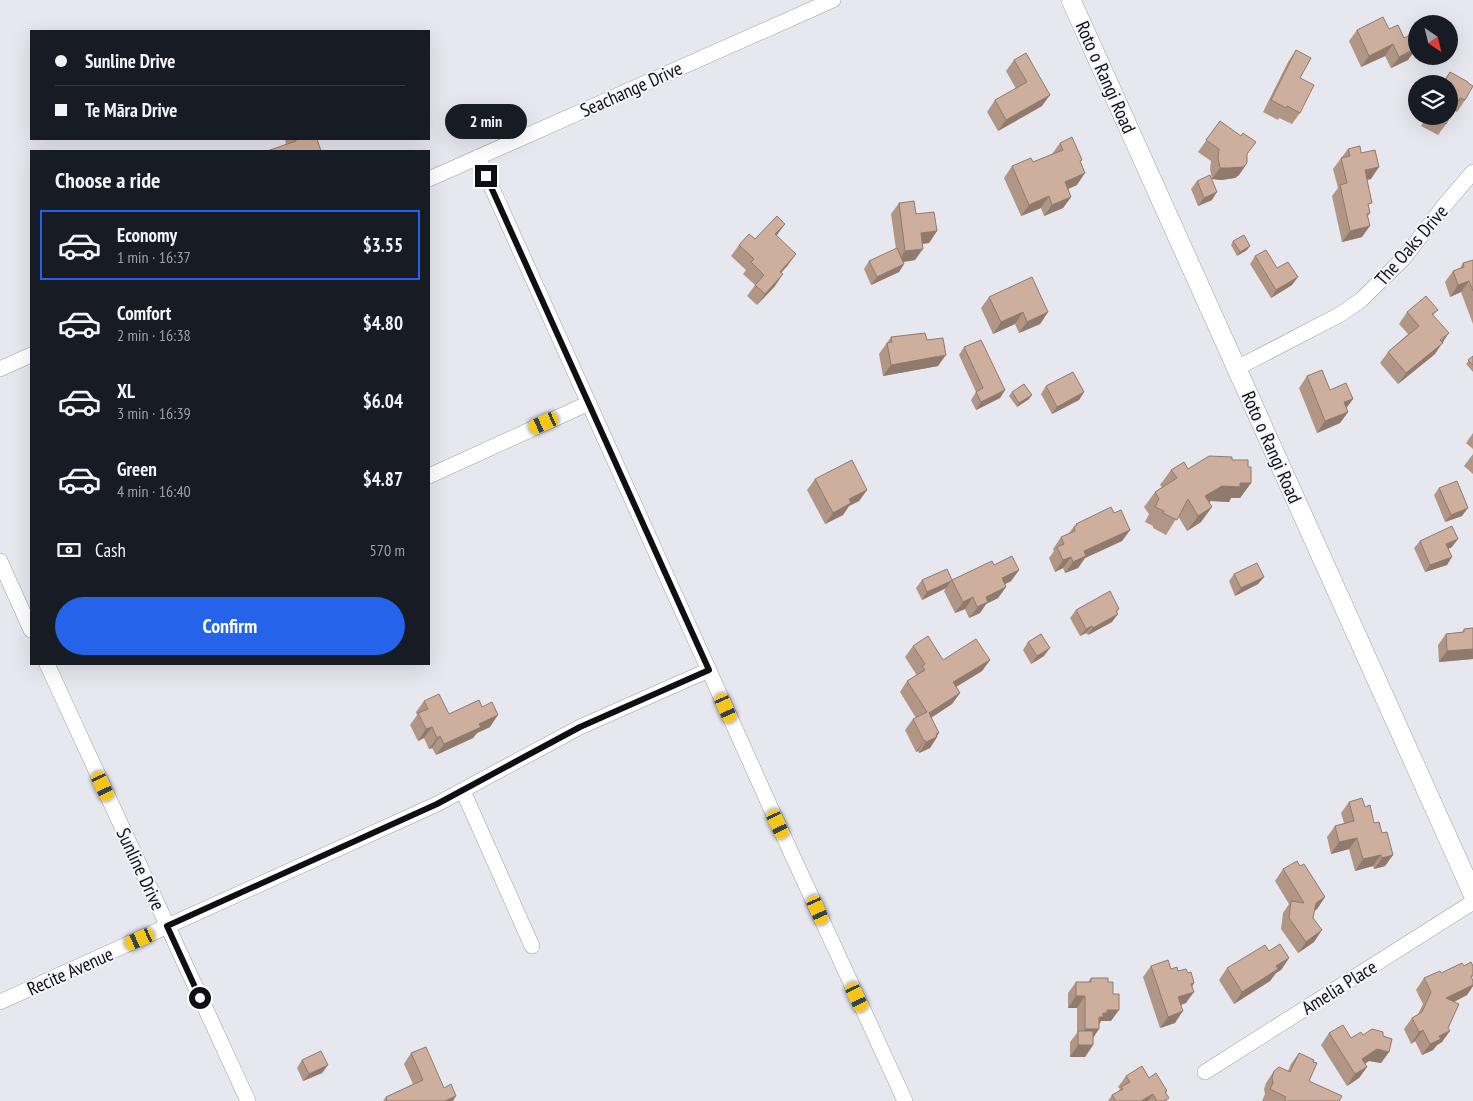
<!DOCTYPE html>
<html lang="en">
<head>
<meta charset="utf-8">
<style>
	:root { --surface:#171b24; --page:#242831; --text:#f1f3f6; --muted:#9ea1a6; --line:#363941; --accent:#2563eb }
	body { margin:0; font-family:"PT Sans Narrow",sans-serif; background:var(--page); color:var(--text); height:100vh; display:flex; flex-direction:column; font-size:19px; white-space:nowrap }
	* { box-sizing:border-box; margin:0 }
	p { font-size:16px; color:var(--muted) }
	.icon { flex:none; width:28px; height:28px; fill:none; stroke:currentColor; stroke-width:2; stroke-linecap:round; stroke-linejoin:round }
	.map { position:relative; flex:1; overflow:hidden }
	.sheet { position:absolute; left:30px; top:150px; width:400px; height:515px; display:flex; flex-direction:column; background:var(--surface); border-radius:0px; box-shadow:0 5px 20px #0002 }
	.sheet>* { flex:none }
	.banner { position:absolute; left:30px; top:30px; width:400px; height:110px; border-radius:0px; box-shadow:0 5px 20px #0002; display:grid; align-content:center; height:110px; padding:0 25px; background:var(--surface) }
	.needle { width:32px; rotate:145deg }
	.tools { position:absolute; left:1408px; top:15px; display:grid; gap:10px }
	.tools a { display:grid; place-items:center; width:50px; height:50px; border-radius:50%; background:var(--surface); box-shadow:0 5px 20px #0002; font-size:25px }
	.end { position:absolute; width:22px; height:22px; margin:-11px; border:6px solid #101013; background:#fff; box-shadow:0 0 0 2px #fff }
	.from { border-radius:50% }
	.bubble { position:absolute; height:35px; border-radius:18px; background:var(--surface); box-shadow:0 5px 20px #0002; font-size:16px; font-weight:600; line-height:35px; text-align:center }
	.car { position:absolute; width:15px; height:30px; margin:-15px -8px; border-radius:6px; box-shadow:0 0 4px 1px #0007; background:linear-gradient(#f5c518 24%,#345 0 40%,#f5c518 0 76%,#345 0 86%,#f5c518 0) }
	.banner b { display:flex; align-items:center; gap:18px; height:48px; font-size:19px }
	.banner b+b { border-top:1px solid var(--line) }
	.banner i { width:12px; height:12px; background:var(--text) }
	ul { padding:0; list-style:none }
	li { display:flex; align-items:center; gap:15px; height:70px; margin:0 10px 8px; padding:0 15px; border:2px solid transparent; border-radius:0px }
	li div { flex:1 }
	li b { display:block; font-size:19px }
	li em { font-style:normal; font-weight:600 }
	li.on { border-color:var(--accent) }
	li>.icon { width:45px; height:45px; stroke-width:1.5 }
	h2 { padding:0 25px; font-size:22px; line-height:60px }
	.pay { display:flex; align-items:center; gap:12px; height:55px; padding:0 25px; font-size:19px }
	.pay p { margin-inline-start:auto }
	.cta { display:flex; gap:10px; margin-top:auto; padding:10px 25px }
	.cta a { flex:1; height:58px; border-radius:30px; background:var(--accent); color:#fff; font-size:20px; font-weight:600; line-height:58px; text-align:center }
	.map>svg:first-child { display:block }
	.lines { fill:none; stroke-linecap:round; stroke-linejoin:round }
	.minor-casing { stroke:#9d9da5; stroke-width:16 }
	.tertiary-casing { stroke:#9d9da5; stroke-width:20 }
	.minor { stroke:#fff; stroke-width:15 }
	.tertiary { stroke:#fff; stroke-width:19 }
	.wall { fill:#b19686 }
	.shaded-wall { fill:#907a6d }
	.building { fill:#ceae9c; stroke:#907a6d }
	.route { stroke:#101013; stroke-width:6 }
	.labels { text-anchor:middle; stroke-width:4; stroke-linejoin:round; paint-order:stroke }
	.street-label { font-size:19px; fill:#101013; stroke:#f4f4fc }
</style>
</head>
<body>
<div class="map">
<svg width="1473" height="1101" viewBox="0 0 1473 1101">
	<rect width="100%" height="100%" fill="#e7e7ef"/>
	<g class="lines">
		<!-- minor casing -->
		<g class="minor-casing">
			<path id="minor" d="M478,157L778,824L905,1101
				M429,179L833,0
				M1237,368L1341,314L1361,300L1404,258L1443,207L1473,172
				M0,369L31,355
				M429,476L589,403
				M0,561L31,630
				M47,664L248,1101
				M463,791L532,946
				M0,1002L437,804L580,727L709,670
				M1205,1072L1473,902"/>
		</g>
		<!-- tertiary casing -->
		<g class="tertiary-casing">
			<path id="tertiary" d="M1071,0L1473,894"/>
		</g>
		<!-- minor -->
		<use href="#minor" class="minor"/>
		<!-- tertiary -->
		<use href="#tertiary" class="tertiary"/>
	</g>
	<!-- wall -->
	<path class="wall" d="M1389,29L1408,60L1391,68L1385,56L1361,67L1349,41L1357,30Z
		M1296,50L1300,78V113L1292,124L1279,118L1278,120L1263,112L1288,62Z
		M1014,60L1042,106L998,131L987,112L995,100L1016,89L1006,71Z
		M1450,72L1468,83L1465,100L1457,112L1453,110L1446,124L1438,135L1421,126L1427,116H1449V84H1441Z
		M1220,121L1247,154V163L1239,175L1235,178L1221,180L1212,179L1210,169L1211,161L1198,152Z
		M285,139H317L286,144Z
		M1060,143L1080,162L1077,185L1068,189L1071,197L1063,208L1044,216L1041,208L1021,216L1004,178L1012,166L1033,162L1052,154Z
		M1348,149L1361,153L1371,179L1367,180L1369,208L1370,213L1368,216L1362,237L1342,242L1332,196L1338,188L1333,169Z
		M1197,181L1212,200L1198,206L1191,189Z
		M899,203L916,214L937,231L929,243L922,244L915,260L903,262L904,264L899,272L871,285L864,269L869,261L896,249L891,214Z
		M777,236L788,265L781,273L775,286L757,305L747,296L755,285L743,274L746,270L731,256L739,245L755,239Z
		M1233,241L1247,250L1237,256L1231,245Z
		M1255,256L1277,268L1292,285L1271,298L1250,264Z
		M1473,260V324L1461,292L1450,297L1445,282L1453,271L1460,268L1463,263Z
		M989,297L1048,312L1040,324L1019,333L1015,324L993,334L981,308Z
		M1438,310L1433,315L1442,342L1435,354L1398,384L1380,363L1388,352L1408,334L1399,324L1407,312Z
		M891,337L927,340L938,366L883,376L879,354Z
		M964,347L1005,390L1000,398L976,410L971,400L976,392L959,355Z
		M1473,356V372L1466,364Z
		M1307,376L1330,390L1353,399L1346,408L1348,412L1340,423L1317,433L1299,388Z
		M1046,386L1084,392L1079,400L1052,414L1041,394Z
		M1012,392L1029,399L1017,407L1009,396Z
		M1473,433V449L1466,443Z
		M1473,454V474L1464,466Z
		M1232,460L1248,467L1251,483L1240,498H1231L1229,502L1211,501L1209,502L1201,522L1187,531L1178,516L1166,535L1153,528V526L1145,522L1149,514L1144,507L1155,492L1162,487L1160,485L1171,470L1188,469Z
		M815,479L867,490L859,501L849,506L843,515L825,524L807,490Z
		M1439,488L1462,516L1445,522L1434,495Z
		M1114,513L1130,530L1122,541L1085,558L1078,568L1065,573L1063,568L1055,572L1049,558L1054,551L1053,549L1061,537L1069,533L1076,524Z
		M1420,541L1452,547L1448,549L1447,565L1425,572L1414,548Z
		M994,565L1019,570L1011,581L1005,584L1006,587L998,598L986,604L980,613L969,618L965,609L955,613L944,591L946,588L922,600L916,588L922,580H952Z
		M1234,574L1264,577L1258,584L1235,596L1229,581Z
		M1076,610L1117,612L1112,622L1088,635L1086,633L1080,636L1070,618Z
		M1473,628V659L1439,662L1438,645L1446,634L1462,632L1464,629Z
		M1028,642L1044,656L1031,664L1023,650Z
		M913,646L943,660H990L982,671L956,687L960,693L952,704L931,718L939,733L937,736V737L930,748L919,753L918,751L916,752L905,730L913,719L916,718L900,692L907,681L915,677L916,674L905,657Z
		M424,701L449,714L490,727L477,733L473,738L436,755L432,748L429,749L424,738L418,741L410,725L417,715L416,712Z
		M1349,802L1365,807L1374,823L1382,833L1393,855L1385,866L1374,869L1373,866L1355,871L1349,849L1331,854L1327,837L1335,826L1344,823L1341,813Z
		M1300,866L1325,897L1317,909L1314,910L1313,918L1314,942L1298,953L1281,929L1283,913L1289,904L1275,881L1283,869Z
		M1269,951L1289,958L1281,970L1276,973L1270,981L1234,1004L1219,980L1227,968Z
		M1151,966L1171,969L1188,973L1194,983L1192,987L1186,1003L1181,1005L1175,1023L1160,1028L1143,977Z
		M1441,973L1473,980V986L1467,995L1454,1002L1442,1042L1437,1045L1433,1050L1422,1055L1415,1041L1411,1044L1404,1029L1412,1018L1418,1014L1423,1004L1416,990L1424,978Z
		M1091,978L1111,1021H1101L1093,1038V1045L1085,1057H1070V1042L1077,1033V1008H1068V993L1076,982H1088Z
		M1329,1033L1351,1038L1363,1035L1383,1036L1389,1052L1381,1063L1369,1061L1365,1064L1367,1067L1359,1078L1347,1086L1321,1045Z
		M411,1053L444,1088L453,1101H383L386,1097L413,1084L404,1064Z
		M1299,1053L1313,1062L1309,1081L1339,1101H1262L1265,1094L1264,1089L1266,1083L1274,1071H1288L1291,1064Z
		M302,1060L328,1065L322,1073L303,1081L297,1068Z
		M1126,1076L1149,1078L1167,1091L1166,1093L1167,1101H1108L1112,1095L1118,1092L1120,1089L1118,1087Z"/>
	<!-- shaded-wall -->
	<path class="shaded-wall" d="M1393,44L1385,56L1361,67L1369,56Z
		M1416,49L1408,60L1391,68L1399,57Z
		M1050,95L1042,106L998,131L1006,120Z
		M1247,163L1239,175L1235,178L1221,180L1212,179L1220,168Z
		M1379,167L1371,179L1357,182L1365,170Z
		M1085,173L1077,185L1057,194L1065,182Z
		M1217,192L1212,200L1198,206L1204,198Z
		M1049,196L1041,208L1021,216L1029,205Z
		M1071,197L1063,208L1044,216L1052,205Z
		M785,224L777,235L767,246L775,234Z
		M1370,226L1362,237L1342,242L1350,231Z
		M937,231L929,243L913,245L921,233Z
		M1250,246L1247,250L1237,256L1240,252Z
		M923,249L915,260L897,263L905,251Z
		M796,254L788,265L772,283L780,272Z
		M904,264L899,272L871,285L877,277Z
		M783,274L775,286L757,305L765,294Z
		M1298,277L1292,285L1271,298L1276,290Z
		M1469,281L1461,292L1450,297L1458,285Z
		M1023,312L1015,324L993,334L1001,322Z
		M1048,312L1040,324L1019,333L1027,322Z
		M1449,333L1435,354L1398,384L1406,373Z
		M946,355L938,366L883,376L891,365Z
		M1005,390L1000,398L976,410L981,402Z
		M1084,392L1079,400L1052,414L1057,407Z
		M1032,395L1029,399L1017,407L1019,403Z
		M1353,399L1345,410L1344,402Z
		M1348,412L1340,423L1317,433L1325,421Z
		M1240,483H1251L1240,498H1231L1229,502L1211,501L1195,511L1205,496L1222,486Z
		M867,490L859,501L849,506L843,515L825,524L833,513L849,499Z
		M1212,507L1201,522L1187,531L1198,516Z
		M1468,508L1462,516L1445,522L1451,515Z
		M1130,530L1122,541L1085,558L1078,568L1065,573L1073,562L1084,551Z
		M1458,539L1452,547L1441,552L1446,544Z
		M1071,557L1063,568L1055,572L1063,560Z
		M1452,557L1447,565L1425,572L1430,565Z
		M1019,570L1011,581L994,590L1002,578Z
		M1264,577L1258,584L1235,596L1241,588Z
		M951,581L946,588L922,600L927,592Z
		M1006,587L998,598L986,604L980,613L969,618L986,597Z
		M973,597L965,609L955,613L963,602Z
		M1119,609L1114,616L1118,614L1112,622L1088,635L1093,628Z
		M1092,626L1086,633L1080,636L1086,629Z
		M1050,648L1044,656L1031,664L1037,656Z
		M1473,649V659L1439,662L1447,651Z
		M990,660L982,671L946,693L953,682Z
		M960,693L952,704L921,724L929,713Z
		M498,715L490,727L477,733L473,738L436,755L444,744L479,724Z
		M432,727L424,738L418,741L426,729Z
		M939,733L935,738L937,737L930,748L919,753L926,742Z
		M440,736L432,748L429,749L437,738Z
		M925,740L918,751L916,752L924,741Z
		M1357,838L1349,849L1331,854L1339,842Z
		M1381,855L1373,866L1355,871L1363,859Z
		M1393,855L1385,866L1374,869L1382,858Z
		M1325,897L1317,909L1308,915L1316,903Z
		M1322,930L1314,942L1298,953L1306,942Z
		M1289,958L1281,970L1276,973L1270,981L1234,1004L1242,992L1276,966Z
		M1194,983L1187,994L1194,992L1186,1003L1170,1008L1178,997L1191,984Z
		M1473,985V986L1467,995L1438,1010L1446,998Z
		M1076,996H1085L1077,1008H1068Z
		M1107,1010H1119L1111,1021H1101L1099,1024L1091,1028L1103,1013Z
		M1183,1011L1175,1023L1160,1028L1168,1017Z
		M1085,1029H1099L1091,1041L1078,1038Z
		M1423,1030L1415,1041L1411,1044L1419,1032Z
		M1450,1031L1442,1042L1437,1045L1433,1050L1422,1055L1430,1044L1439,1036Z
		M1078,1045H1093L1085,1057H1070Z
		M1377,1049L1389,1052L1381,1063L1369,1061L1354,1070L1362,1059Z
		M328,1065L322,1073L303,1081L309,1074Z
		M1367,1067L1359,1078L1347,1086L1355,1074Z
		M1153,1094L1148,1101H1141Z
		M456,1096L453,1101H445Z"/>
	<!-- building -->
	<path class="building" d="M1383,17L1389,29L1398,25L1404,38L1410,35L1416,48L1399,57L1393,44L1369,56L1357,30Z
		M1296,50L1311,58L1300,78L1314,85L1300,113L1287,106L1286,108L1271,100Z
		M1026,53L1050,95L1006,120L995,100L1027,82L1014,60Z
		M1450,72L1468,82V83L1473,86L1465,100L1460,98L1446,124L1432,116H1449V84H1443Z
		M1220,121L1241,136L1243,133L1256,142L1247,154V163L1243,167L1229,168H1220L1218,158L1219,149L1206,140Z
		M1072,137L1082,160L1080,161L1085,173L1065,182L1071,197L1052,205L1049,196L1029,205L1012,166L1031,158L1033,162L1063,150L1060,143Z
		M296,139H317L321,151H267L296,141Z
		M1360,146L1361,153L1375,150L1379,167L1365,170L1372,203L1368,204L1370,213L1367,214L1370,226L1350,231L1340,185L1347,183L1341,158L1350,156L1348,149Z
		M1210,175L1217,192L1204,198L1197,181Z
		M914,201L916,214L934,212L937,231L921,233L923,249L905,251L899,203Z
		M777,216L785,224L775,234L796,254L780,272L783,274L765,294L755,285L764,275L751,262L754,259L739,245L749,234L755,239Z
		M1244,235L1250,246L1240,252L1233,241Z
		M897,248L904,264L877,277L869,261Z
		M1266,250L1277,268L1288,262L1298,277L1276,290L1255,256Z
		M1473,260V291L1469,281L1458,285L1453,271L1464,267L1463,263Z
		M1032,277L1048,312L1027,322L1023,312L1001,322L989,297Z
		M1426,296L1438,310L1432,314L1449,333L1440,340L1443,343L1406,373L1388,352L1419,326L1407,312Z
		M925,333L927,340L943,338L946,355L891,365L887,343L892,342L891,337Z
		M981,340L1005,390L981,402L976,392L983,388L964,347Z
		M1473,356V365L1468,360Z
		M1322,370L1330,390L1346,383L1353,399L1344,402L1348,412L1325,421L1307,376Z
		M1073,372L1084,392L1057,407L1046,386Z
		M1024,384L1032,395L1019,403L1012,392Z
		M1209,456L1232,457V460H1248V467H1251V483H1240V487L1222,486L1205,496L1212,507L1198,516L1188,499L1177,520L1163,513L1164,511L1155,507L1159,499L1155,492L1177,478L1171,470L1184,462L1188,469Z
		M852,460L867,490L849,499L851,503L833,513L815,479Z
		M1457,481L1468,508L1451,515L1439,488Z
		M1111,507L1114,513L1121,510L1130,530L1084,551L1086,556L1073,562L1071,557L1063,560L1057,547L1064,544L1061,537L1075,531L1074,527L1077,525L1076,524Z
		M1452,526L1458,539L1446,544L1452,557L1430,565L1420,541Z
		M1012,556L1019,570L1002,578L1006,587L986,597L988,602L977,607L973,597L963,602L952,580L992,561L994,565Z
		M1257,563L1264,577L1241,588L1234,574Z
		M947,569L952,580L951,581L927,592L922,580Z
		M1110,591L1119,609L1116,611L1118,614L1093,628L1092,626L1086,629L1076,610Z
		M1473,628V649L1447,651L1446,634L1464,632V629Z
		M1041,634L1050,648L1037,656L1028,642Z
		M928,636L943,660L976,639L990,660L953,682L960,693L929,713L939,733L936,734L937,737L926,742L925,740L924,741L913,719L927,712L907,681L925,670L922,666L925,664L913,646Z
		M439,694L449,714L479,700L482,707L492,702L498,715L479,724L481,727L444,744L440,736L437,738L432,727L426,729L418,713L428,709L424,701Z
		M1362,798L1365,807L1370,805L1374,823L1379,822L1382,833L1387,832L1393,855L1382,858L1381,855L1363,859L1357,838L1339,842L1335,826L1354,821L1349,802Z
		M1297,861L1300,866L1304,864L1325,897L1316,903L1313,918L1322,930L1306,942L1289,918L1291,901L1304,903L1283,869Z
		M1280,944L1289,958L1276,966L1278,969L1242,992L1227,968L1265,945L1269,951Z
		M1168,960L1171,969L1177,967L1178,971L1186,969L1188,973L1191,972L1194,983L1191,984L1194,992L1178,997L1183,1011L1168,1017L1151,966Z
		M1471,962L1473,966V976H1471L1473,981V985L1446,998L1459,1004L1448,1028L1450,1031L1439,1036L1441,1039L1430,1044L1423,1030L1419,1032L1412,1018L1422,1012L1431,992L1424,978L1440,971L1441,973L1462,963L1464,966Z
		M1091,978H1108V982H1113V994H1119V1010H1107V1013H1103V1017H1099V1029H1085V996H1076V982H1091Z
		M1343,1025L1351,1038L1361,1032L1363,1035L1372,1029L1383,1032V1036L1392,1039L1389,1052L1377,1049L1362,1059L1367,1067L1355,1074L1329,1033Z
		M1078,1031H1093V1045H1078Z
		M426,1047L444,1088L451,1084L456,1096L445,1101H387L386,1097L423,1080L411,1053Z
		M321,1051L328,1065L309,1074L302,1060Z
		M1299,1053L1314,1060L1313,1062L1317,1063L1309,1081L1342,1096L1339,1101H1284L1286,1097L1270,1089L1273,1083L1272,1078L1274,1071L1279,1067L1290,1072Z
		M1142,1066L1149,1078L1156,1073L1167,1091L1165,1092L1169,1098L1164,1101H1157L1153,1094L1141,1101H1116L1112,1095L1123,1089L1121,1087L1130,1082L1126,1076Z"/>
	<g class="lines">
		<!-- route -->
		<path class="route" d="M200,998L167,926L437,804L580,727L709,670L486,176"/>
	</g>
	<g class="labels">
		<!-- street labels -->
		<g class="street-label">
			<text transform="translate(1106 77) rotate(66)" y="7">Roto o Rangi Road</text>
			<text transform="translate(631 89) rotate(-24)" y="7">Seachange Drive</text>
			<text transform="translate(1411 245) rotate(-49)" y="7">The Oaks Drive</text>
			<text transform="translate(1272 447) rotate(66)" y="7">Roto o Rangi Road</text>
			<text transform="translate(141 869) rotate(65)" y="7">Sunline Drive</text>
			<text transform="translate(70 971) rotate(-24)" y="7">Recite Avenue</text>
			<text transform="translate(1339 987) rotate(-32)" y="7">Amelia Place</text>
		</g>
	</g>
</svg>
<div class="tools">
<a><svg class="needle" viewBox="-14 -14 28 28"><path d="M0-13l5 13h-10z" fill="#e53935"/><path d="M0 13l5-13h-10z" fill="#9ea1a6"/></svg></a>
<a><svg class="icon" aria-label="layers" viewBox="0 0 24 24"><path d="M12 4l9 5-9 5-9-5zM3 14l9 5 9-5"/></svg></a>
</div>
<i class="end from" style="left:200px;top:998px"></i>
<i class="end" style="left:486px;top:176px"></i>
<div class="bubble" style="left:445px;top:104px;width:82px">2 min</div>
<i class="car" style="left:544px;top:423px;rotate:246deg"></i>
<i class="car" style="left:726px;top:708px;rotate:156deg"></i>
<i class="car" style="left:103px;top:786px;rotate:155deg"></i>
<i class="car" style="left:778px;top:824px;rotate:155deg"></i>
<i class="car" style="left:818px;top:910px;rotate:156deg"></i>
<i class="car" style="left:140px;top:939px;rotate:246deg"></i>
<i class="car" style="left:857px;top:997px;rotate:155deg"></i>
<div class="banner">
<b><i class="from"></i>Sunline Drive</b>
<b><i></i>Te Māra Drive</b>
</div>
<section class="sheet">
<h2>Choose a ride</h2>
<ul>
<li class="on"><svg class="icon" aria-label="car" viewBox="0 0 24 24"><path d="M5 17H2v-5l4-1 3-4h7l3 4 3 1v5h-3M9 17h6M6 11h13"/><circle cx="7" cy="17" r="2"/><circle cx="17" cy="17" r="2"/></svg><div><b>Economy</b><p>1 min · 16:37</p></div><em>$3.55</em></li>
<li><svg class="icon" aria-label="car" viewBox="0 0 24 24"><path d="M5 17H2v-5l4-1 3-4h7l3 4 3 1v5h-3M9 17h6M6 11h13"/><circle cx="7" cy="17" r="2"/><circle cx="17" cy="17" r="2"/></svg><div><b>Comfort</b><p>2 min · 16:38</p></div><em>$4.80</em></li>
<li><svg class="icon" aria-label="car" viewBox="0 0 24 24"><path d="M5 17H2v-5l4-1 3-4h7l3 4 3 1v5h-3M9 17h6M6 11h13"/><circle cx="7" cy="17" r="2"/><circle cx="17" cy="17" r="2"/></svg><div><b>XL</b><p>3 min · 16:39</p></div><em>$6.04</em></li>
<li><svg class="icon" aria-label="car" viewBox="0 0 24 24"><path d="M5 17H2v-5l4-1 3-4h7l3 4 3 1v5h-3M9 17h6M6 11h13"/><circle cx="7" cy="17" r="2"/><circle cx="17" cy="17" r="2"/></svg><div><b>Green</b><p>4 min · 16:40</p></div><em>$4.87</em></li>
</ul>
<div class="pay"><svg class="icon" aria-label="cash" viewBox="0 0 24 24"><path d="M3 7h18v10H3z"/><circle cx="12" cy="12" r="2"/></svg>Cash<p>570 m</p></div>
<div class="cta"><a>Confirm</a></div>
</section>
</div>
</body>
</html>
